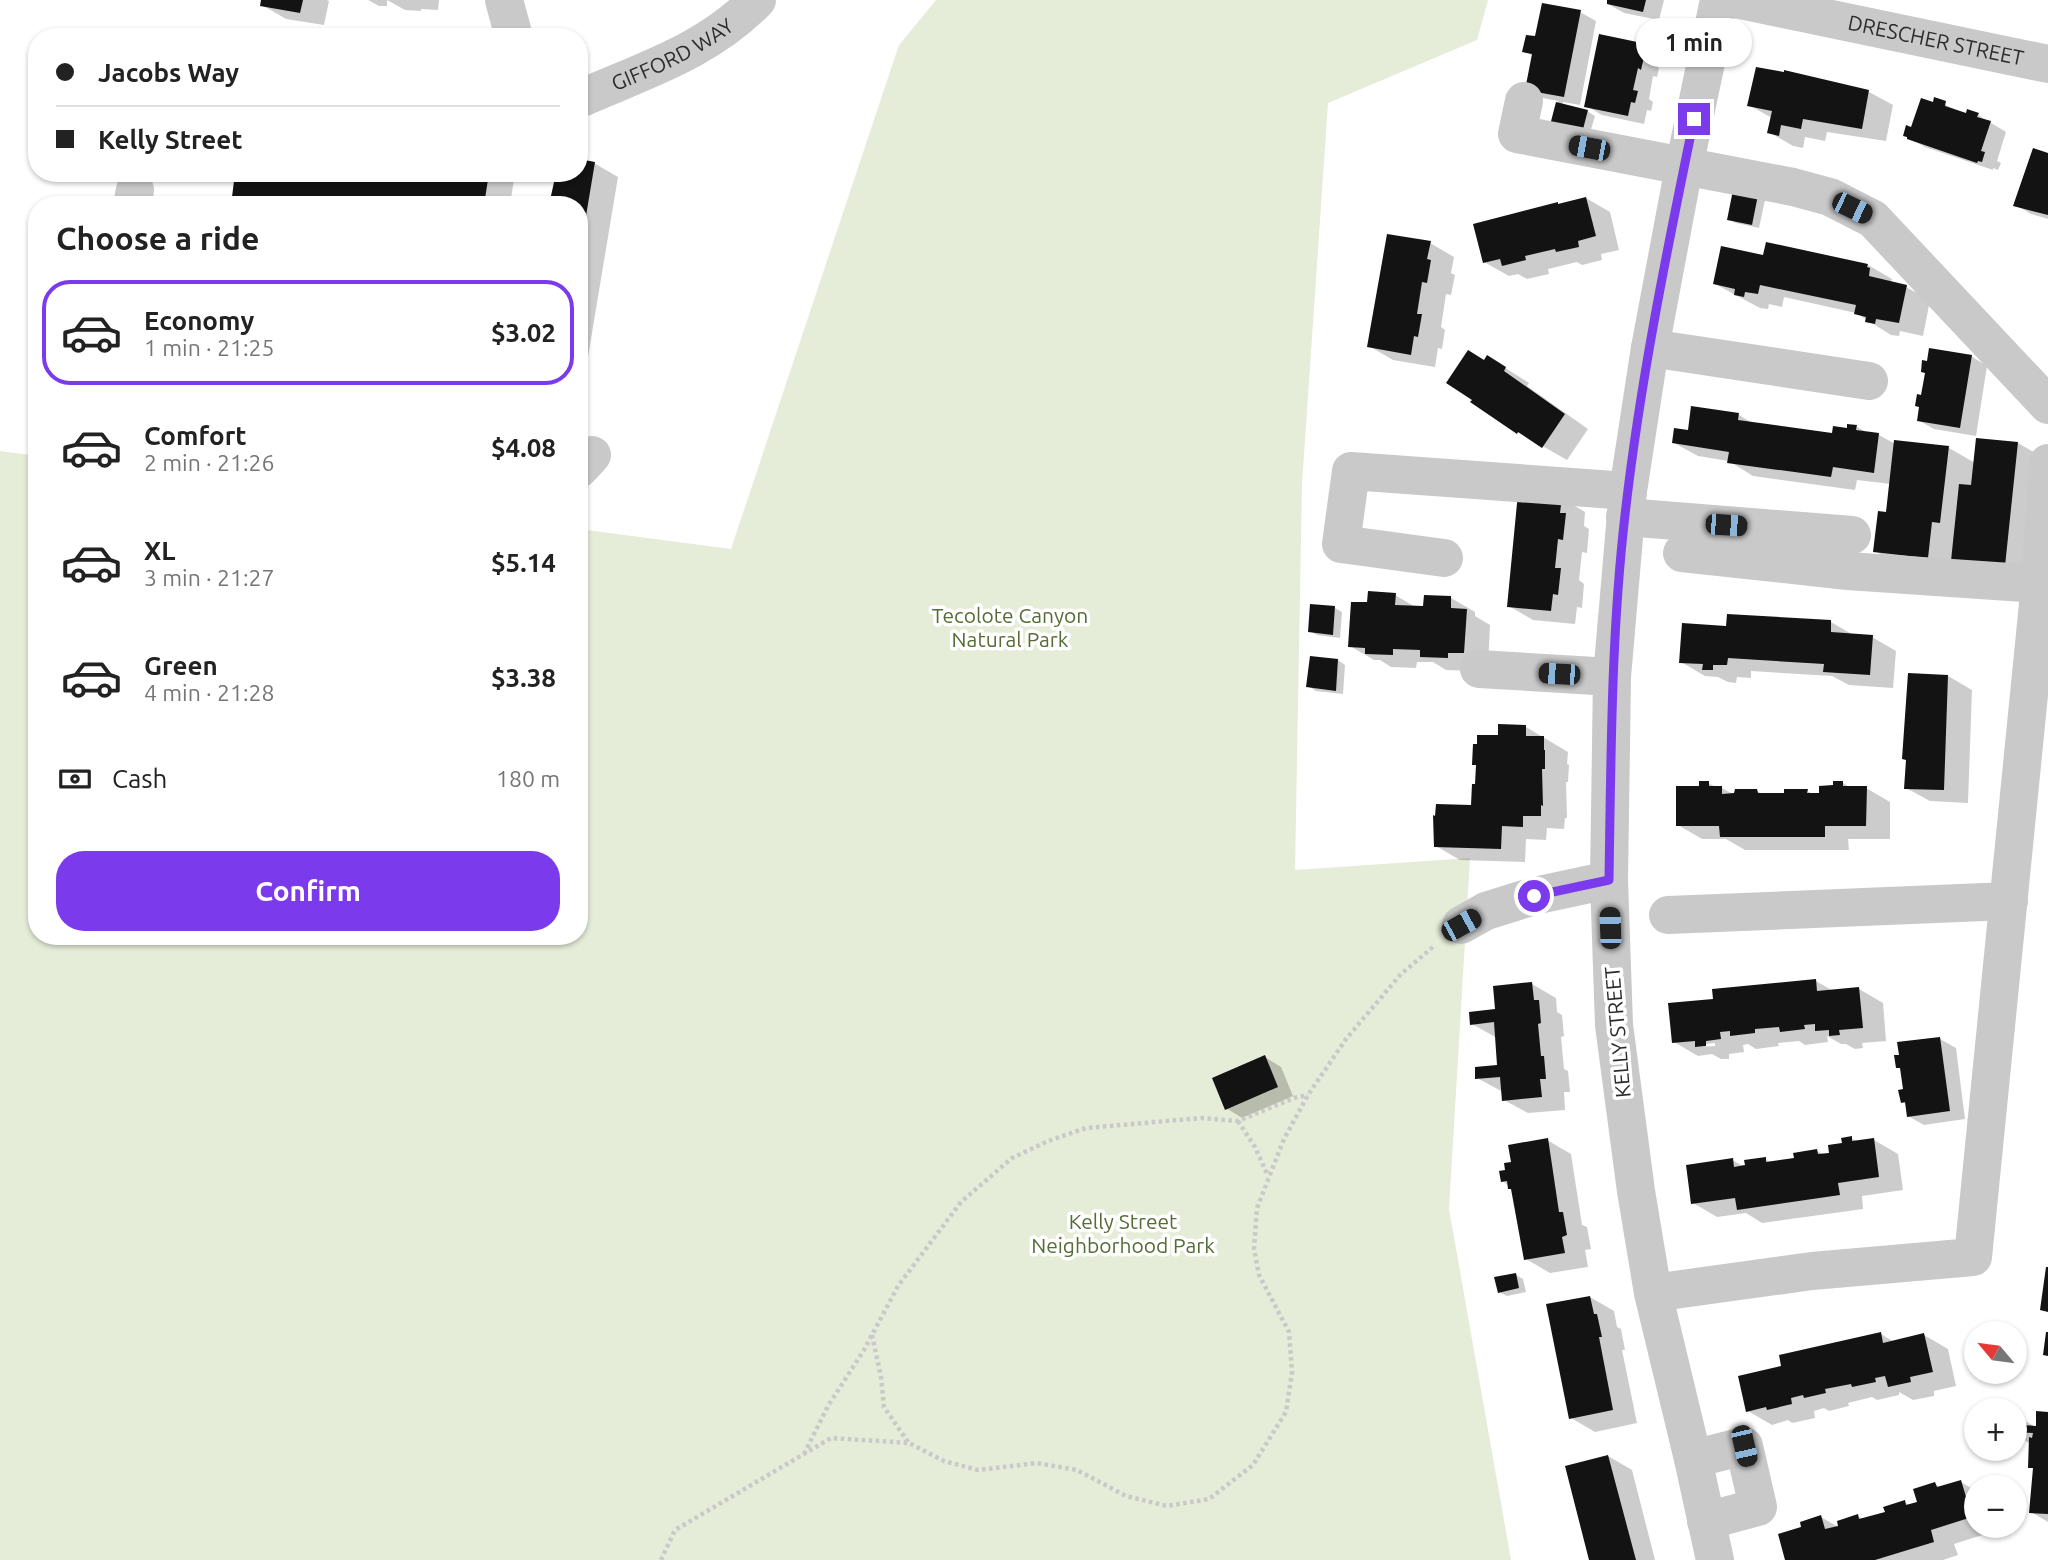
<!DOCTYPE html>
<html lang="en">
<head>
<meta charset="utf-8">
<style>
	:root { --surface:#fff; --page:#f2f2f2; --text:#222; --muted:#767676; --line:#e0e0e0; --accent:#7c3aed }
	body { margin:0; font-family:Ubuntu,sans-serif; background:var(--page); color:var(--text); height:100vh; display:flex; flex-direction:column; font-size:26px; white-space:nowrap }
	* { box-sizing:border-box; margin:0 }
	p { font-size:23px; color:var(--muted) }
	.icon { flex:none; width:38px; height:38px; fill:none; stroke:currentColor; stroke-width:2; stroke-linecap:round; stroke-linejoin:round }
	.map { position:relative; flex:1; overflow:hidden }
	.sheet { position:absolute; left:28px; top:196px; width:560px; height:749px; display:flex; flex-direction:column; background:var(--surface); border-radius:28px; box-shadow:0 2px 5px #0004 }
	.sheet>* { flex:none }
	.hud { position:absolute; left:28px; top:28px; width:560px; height:154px; border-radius:28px; box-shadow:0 2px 5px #0004; display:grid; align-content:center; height:154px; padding:0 28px; background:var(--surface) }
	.needle { width:46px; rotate:299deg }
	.controls { position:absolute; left:1964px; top:1321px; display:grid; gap:14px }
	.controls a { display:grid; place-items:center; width:63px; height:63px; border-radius:50%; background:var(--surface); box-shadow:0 2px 5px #0004; font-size:35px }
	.end { position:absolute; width:32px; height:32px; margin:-16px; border:9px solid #7c3aed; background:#fff; box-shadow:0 0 0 4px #fff }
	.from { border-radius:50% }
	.bubble { position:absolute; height:49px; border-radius:24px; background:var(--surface); box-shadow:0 2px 5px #0004; font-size:23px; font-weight:600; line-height:49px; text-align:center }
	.car { position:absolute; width:21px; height:42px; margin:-21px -10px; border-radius:9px; box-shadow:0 0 5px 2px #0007; background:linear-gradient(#222 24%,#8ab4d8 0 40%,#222 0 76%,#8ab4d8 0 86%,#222 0) }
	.hud b { display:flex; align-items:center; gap:24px; height:66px; font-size:26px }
	.hud b+b { border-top:2px solid var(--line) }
	.hud i { width:18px; height:18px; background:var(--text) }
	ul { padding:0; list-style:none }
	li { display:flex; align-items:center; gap:21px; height:105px; margin:0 14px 10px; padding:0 14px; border:4px solid transparent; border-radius:28px }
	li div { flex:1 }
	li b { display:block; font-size:26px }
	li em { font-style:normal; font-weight:600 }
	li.current { border-color:var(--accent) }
	li>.icon { width:63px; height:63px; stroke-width:1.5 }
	h2 { padding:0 28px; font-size:32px; line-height:84px }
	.pay { display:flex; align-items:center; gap:18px; height:77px; padding:0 28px; font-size:26px }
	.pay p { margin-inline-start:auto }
	.action { display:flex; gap:14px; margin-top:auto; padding:14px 28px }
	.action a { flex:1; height:80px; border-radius:28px; background:var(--accent); color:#fff; font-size:28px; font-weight:600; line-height:80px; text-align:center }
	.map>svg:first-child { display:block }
	.green { fill:#e5ecd8 }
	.shadow { fill:#0003; fill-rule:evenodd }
	.building { fill:#131313 }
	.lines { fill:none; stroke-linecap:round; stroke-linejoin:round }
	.path { stroke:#c9c9c9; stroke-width:4.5; stroke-dasharray:3.5 3.5; stroke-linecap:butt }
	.minor { stroke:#c9c9c9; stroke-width:38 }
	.route { stroke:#7c3aed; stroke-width:9 }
	.labels { text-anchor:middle; stroke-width:7; stroke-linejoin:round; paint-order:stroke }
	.street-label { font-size:21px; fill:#2c2c2c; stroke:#fff }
	.park-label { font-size:21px; fill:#566c36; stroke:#fff }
</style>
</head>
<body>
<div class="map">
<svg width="2048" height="1560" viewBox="0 0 2048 1560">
	<rect width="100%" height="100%" fill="#fff"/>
	<!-- green -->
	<path class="green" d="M936,0H1488L1477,40L1328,103L1302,484L1295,870L1470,858L1449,1209L1511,1560H0V451L37,456V936H579V529L731,549L899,45Z"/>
	<!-- shadow -->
	<path class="shadow" d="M263,0H327L329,1L324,25L286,19L262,5Z
		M368,0H439L438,10L421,9V11L405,10L387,0V6H379Z
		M1609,0H1664L1659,20L1624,13L1608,4Z
		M1580,12L1596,21L1580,105L1563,102L1562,105L1587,111L1595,116L1588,140L1551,128L1558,101L1543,98L1527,89L1533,56L1524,51Z
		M1642,45L1658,54L1656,65L1659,68L1657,77L1653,76L1649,99L1653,102L1651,111L1647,110L1644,124L1602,115L1586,106Z
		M1786,72L1869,92L1893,105L1886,141L1827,132L1825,141L1805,137L1803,148L1793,146L1769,132L1772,118L1749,105Z
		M1935,100L1967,115L1968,111L1978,115L2006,132L1997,161L2001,163L1998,170L1993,168V170L1925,147L1909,138L1912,129L1934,104Z
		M2048,155V219L2031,214L2016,205Z
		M594,163L618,177L579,411V173Z
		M236,173H515L510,205H232Z
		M1734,192L1765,200L1759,228L1736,223L1729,219Z
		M1586,198L1610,212L1619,250L1601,254L1602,260L1582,265L1577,262L1548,269L1549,274L1527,279L1518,274L1509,276L1484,262Z
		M1430,243L1454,257L1451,273L1455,275L1451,295L1446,294L1441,327L1445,330L1442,349L1438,348L1435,367L1393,360L1369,346Z
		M1767,244L1868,265L1892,279L1891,282L1906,287L1930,300L1923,336L1900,331L1899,336L1891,335L1856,313L1784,297L1782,307L1769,304L1768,309L1760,308L1715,284L1765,257Z
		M1971,356L1987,366L1976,436L1934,429L1918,420L1923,397Z
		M1488,357L1529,383L1527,386L1588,429L1567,460L1518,432L1485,362Z
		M1692,408L1739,415L1754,424L1834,435L1857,427L1868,433L1879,435L1895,444L1949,448L1975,463L2018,443L2042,457L2029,579L1899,565L1875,551L1887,514L1891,484L1857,480L1855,490L1753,476L1729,461L1698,456L1674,443L1689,432Z
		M1561,498L1585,512L1584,526L1589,529L1587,553L1582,552L1579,580L1584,584L1582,608L1577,607L1575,624L1533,620L1509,606Z
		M1395,595L1417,608H1425L1451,598L1475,612V616L1490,625L1488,666L1472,671L1446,670L1433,662H1417L1416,668L1391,667L1380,660H1374L1350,646L1369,604Z
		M1335,608L1342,612L1340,638L1317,635L1310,631Z
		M1831,622L1855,636L1872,637L1896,651L1893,688L1849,685L1832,676L1751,671V678L1737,677L1736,683L1728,682L1718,677L1705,676L1681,662L1728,628Z
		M1311,658L1338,660L1345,665L1343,694L1316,691L1308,686Z
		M1948,676L1972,690L1968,803L1930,801L1906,788Z
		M1526,727L1568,752L1567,764L1569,765L1568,782H1566L1567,818H1565L1564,829L1547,828L1546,840L1526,839L1525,862L1460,860L1436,846L1472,807L1477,786L1478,766L1474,764L1500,737Z
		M1708,783L1716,787L1722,788L1736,796L1757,791L1764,795H1786L1807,791L1814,795H1820L1843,783L1851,788H1866L1890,802V839H1848L1849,850H1745L1726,839H1702L1678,825L1701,788Z
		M1816,981L1833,991L1859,989L1883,1003L1886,1041L1862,1043L1863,1048L1855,1049L1846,1044H1841L1827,1036L1828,1042L1805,1045L1799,1041L1778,1043L1779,1046L1756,1049L1748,1044L1743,1045L1744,1052L1729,1054V1059H1721L1712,1054L1698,1056L1674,1042L1715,1001ZM1715,1043V1046L1695,1047V1045Z
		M1532,984L1556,998L1557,1012L1562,1015L1564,1036L1561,1037L1564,1069L1568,1071L1570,1092H1564L1565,1110L1528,1113L1504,1100L1503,1092L1477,1078L1499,1067L1497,1038L1472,1024L1497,1011Z
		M1940,1039L1956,1048L1965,1119L1924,1125L1908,1116L1907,1105L1902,1102L1905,1091L1902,1070L1898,1067Z
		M1265,1057L1281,1067L1293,1096L1242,1118L1226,1108Z
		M1851,1138L1858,1142L1874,1140L1898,1154L1903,1190L1862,1196L1863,1209L1762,1223L1746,1213L1717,1217L1693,1203L1732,1160L1747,1168L1765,1159L1772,1163L1796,1159L1817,1151L1824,1155L1831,1154Z
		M1547,1140L1571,1154L1582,1225L1587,1227L1591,1249L1585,1250L1588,1267L1550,1273L1526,1259L1513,1190L1503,1181L1513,1164Z
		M1516,1275L1523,1279L1526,1292L1507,1296L1499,1292Z
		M1590,1297L1614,1311L1617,1327L1621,1329L1625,1350H1622L1637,1423L1595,1432L1571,1418Z
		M1881,1334L1894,1342L1924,1335L1948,1349L1956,1386L1934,1391V1396L1913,1400L1899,1392V1395L1877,1400L1872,1397L1848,1403L1849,1406L1829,1411L1824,1408L1814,1411L1815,1418L1792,1423L1788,1420L1772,1425L1748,1411L1783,1367Z
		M2048,1414V1522L2031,1512L2034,1469L2030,1467L2031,1444L2014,1435V1419H2022L2037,1428Z
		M1608,1456L1632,1470L1655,1560H1591Z
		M1961,1482L1976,1491V1526H1993L1995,1531L1954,1544L1958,1555L1943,1560H1787L1803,1528L1821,1517L1840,1528L1858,1516L1864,1520L1887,1513L1904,1502L1911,1506L1919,1503L1935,1484L1941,1488Z"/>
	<!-- building -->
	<path class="building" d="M261,0H303L300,13L260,6Z
		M1607,0H1646L1643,12L1607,4Z
		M1542,3L1581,10L1564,97L1525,90L1532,54L1522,52L1526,35L1535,36Z
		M1599,34L1642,43L1640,56L1644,57L1641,70L1638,68L1633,90L1638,91L1635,103L1631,102L1628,116L1584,107Z
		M1756,67L1784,72V70L1869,90L1862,129L1803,119L1801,129L1781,125L1779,136L1767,133L1772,111L1747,106Z
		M1934,97L1946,101L1945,106L1966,113L1967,109L1979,113L1977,117L1991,121L1981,151L1985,152L1982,162L1978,161L1977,163L1907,139V137L1903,136L1906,125L1911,127L1921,98L1933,102Z
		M1556,102L1588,110L1581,137L1549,129Z
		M2033,148L2048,153V215L2013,206Z
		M579,159L595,162L581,246H579V205H549L556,173H579Z
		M235,173H489L484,205H231Z
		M1733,190L1758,195L1752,225L1727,220Z
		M1586,197L1596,236L1578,241L1579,247L1556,252L1555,249L1525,256L1526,260L1502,266L1500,259L1483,263L1473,224L1558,202V204Z
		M1387,234L1431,241L1427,259L1431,260L1427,283L1422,282L1417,314H1422L1418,337L1414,336L1411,355L1367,347Z
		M1766,242L1868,264L1867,267L1870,268L1869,276L1907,285L1899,323L1876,319L1875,324L1865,322L1866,317L1854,314L1856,305L1760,285L1758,294L1745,292L1744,297L1734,295L1735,289L1713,284L1721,246L1763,255Z
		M1929,348L1972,355L1960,428L1917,421L1919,407L1915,406L1917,394L1921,395L1925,373L1921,372L1922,360L1927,361Z
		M1468,350L1484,360L1487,355L1506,367L1504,371L1565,414L1542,448L1518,432L1517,434L1470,402L1472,400L1446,383Z
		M1691,406L1739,413L1738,420L1832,433L1833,426L1847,428V424L1857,425L1856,430L1879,433L1874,473L1833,467L1831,477L1727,463L1729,452L1672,443L1674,428L1688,430Z
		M1976,438L2018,442L2005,566L1951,561L1959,484L1971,485Z
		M1894,440L1949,446L1940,523L1932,522L1928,558L1873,552L1878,511L1886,512Z
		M1518,493L1562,497L1560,513H1566L1563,540L1558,539L1555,568H1561L1558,595L1553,594L1551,611L1507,607Z
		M1368,591L1396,593L1395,605L1423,606L1424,595L1451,596V608L1467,609L1464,653H1448V658L1420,657V650L1393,649V655L1365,654V648L1348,647L1351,602H1367Z
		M1310,604L1335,606L1333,635L1308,632Z
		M1727,614L1831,620V632L1873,635L1870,675L1823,672L1824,664L1728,658L1727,665H1713V670H1702L1703,664L1679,663L1682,623L1726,626Z
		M1310,656L1338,659L1336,691L1306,687Z
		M1908,673L1948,675L1944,790L1904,789L1906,760L1902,759Z
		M1498,724L1526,725V736H1544V750H1545V769H1542L1543,806L1541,805V816H1523V827L1502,826L1501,849L1434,847L1433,815L1435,816L1436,804L1471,805L1472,784H1475L1476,765H1472L1473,744H1477V735H1498Z
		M1699,781H1709V786H1722V794L1734,793L1735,789H1757L1758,793H1784V789H1808L1807,793H1819V786L1833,785V781H1843V786H1867L1866,826H1825V837H1720L1719,826H1676V786H1699Z
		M1816,979L1817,991L1859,987L1863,1028L1839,1030L1840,1035L1829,1036V1030L1815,1031V1024L1804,1025L1805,1029L1780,1032L1779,1027L1755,1029V1033L1730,1036V1031L1720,1032L1721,1039L1706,1041V1046L1695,1047V1041L1672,1043L1668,1003L1713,999L1712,989Z
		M1532,982L1534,1000H1539L1541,1023L1538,1024L1541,1056H1544L1546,1079H1540L1542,1097L1502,1101L1500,1077L1475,1079V1067L1497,1065L1494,1022L1470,1025L1469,1012L1495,1009L1493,986Z
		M1940,1037L1950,1111L1907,1117L1905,1102L1901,1103L1898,1090L1903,1089L1900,1068H1896L1894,1055H1899L1897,1042Z
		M1265,1055L1278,1087L1225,1110L1212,1078Z
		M1852,1136V1141L1874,1138L1879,1177L1838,1183L1840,1195L1737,1210L1735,1198L1691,1204L1686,1165L1733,1158L1734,1167L1745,1165L1744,1160L1766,1157V1162L1794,1158L1793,1153L1817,1149L1818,1154L1829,1153L1828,1145L1842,1143L1841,1138Z
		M1548,1138L1559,1212H1563L1567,1235L1562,1237L1565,1253L1524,1260L1511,1189H1508L1507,1181L1501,1182L1499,1171L1505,1170L1504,1163L1511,1162L1508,1145Z
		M2046,1267H2048V1312L2040,1310Z
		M1516,1273L1519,1288L1498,1293L1494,1277Z
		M1590,1296L1594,1314H1597L1602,1337H1599L1613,1410L1569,1419L1546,1304Z
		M1881,1332L1883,1343L1924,1333L1933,1372L1910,1377L1911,1382L1888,1387L1885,1376L1875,1378L1876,1382L1852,1387L1851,1384L1825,1389L1826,1393L1804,1398L1803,1395L1791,1398L1792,1404L1767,1410L1766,1407L1746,1412L1738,1376L1781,1366L1779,1355Z
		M2046,1332H2048V1356L2043,1355Z
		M2036,1411L2048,1412V1514L2029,1513L2033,1468H2028L2029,1437L2032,1438L2033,1433L2014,1432V1417L2023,1418L2022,1425L2036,1426Z
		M1608,1455L1636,1560H1589L1565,1466Z
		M1961,1480L1972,1517L1931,1530L1934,1542L1875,1560H1785L1778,1534L1801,1527L1800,1522L1821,1515L1825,1529L1838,1526L1837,1521L1858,1514L1859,1519L1885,1512L1883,1507L1905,1500L1906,1505L1917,1502L1913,1489L1935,1482L1937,1487Z"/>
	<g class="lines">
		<!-- path -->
		<path class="path" d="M1238,1121L1255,1147L1268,1176
			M872,1335L881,1377L884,1407L908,1442
			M804,1454L828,1406L864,1350L898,1286L961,1202L1012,1158L1048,1141L1086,1128L1202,1118L1238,1121L1294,1098L1308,1095
			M661,1560L675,1530L831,1438L909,1443L944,1461L978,1470L1037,1463L1077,1470L1126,1496L1167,1506L1209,1499L1253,1465L1286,1412L1292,1372L1289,1332L1259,1275L1254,1249L1257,1208L1284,1139L1308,1095L1346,1039L1401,974L1433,947"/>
		<!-- minor -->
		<g class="minor">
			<path d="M504,0L514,37"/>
			<path id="s1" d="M1740,0L2048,64"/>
			<path id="s2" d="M579,97H584C646,70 709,50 757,0"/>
			<path d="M1524,101L1517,134L1793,187L1830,197L1873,219L2048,405"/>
			<path d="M132,205L135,190"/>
			<path d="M1650,348L1869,381"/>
			<path d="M579,469L592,455"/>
			<path d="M1625,517L1852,535"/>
			<path d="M1682,553L1848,571L2040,584"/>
			<path d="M1444,558L1341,544L1351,471L1628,491"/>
			<path d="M1479,669L1612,677"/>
			<path d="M1668,915L2009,901"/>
			<path d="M1461,925L1486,911L1534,896L1609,880"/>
			<path d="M1653,1293L1812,1271L1973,1257L2040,584L2048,463"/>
			<path d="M1693,1459L1744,1446L1758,1507L1706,1521"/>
			<path d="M1715,1560L1693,1459L1653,1293L1636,1191L1614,1025L1609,880L1612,677L1628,491L1650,348L1684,167L1719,0"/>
		</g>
	</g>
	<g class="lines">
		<!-- route -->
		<path class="route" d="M1534,896L1609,880C1611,758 1611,636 1625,515C1640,382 1667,250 1694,119"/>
	</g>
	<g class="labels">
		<!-- street labels -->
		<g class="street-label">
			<text dy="7" stroke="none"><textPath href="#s1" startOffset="200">DRESCHER STREET</textPath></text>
			<text dy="7" stroke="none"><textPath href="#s2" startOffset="103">GIFFORD WAY</textPath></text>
			<text transform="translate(1618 1032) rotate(-95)" y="7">KELLY STREET</text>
		</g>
		<!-- park labels -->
		<g class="park-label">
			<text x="1010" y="623">Tecolote Canyon<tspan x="1010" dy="24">Natural Park</tspan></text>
			<text x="1123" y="1229">Kelly Street<tspan x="1123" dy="24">Neighborhood Park</tspan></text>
		</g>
	</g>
</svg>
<div class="controls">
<a><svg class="needle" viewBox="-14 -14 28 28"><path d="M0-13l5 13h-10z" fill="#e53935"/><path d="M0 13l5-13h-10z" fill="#767676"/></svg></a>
<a>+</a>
<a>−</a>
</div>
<i class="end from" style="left:1534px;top:896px"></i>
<i class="end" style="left:1694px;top:119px"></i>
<div class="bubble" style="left:1636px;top:18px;width:116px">1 min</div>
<i class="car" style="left:1589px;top:148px;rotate:281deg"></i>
<i class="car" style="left:1852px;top:208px;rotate:116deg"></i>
<i class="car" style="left:1726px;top:525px;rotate:94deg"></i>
<i class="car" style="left:1559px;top:674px;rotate:273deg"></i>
<i class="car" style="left:1461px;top:925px;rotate:61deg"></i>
<i class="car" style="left:1610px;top:928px;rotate:358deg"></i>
<i class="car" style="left:1744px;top:1446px;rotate:167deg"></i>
<div class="hud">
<b><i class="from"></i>Jacobs Way</b>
<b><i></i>Kelly Street</b>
</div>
<section class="sheet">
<h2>Choose a ride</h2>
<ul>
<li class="current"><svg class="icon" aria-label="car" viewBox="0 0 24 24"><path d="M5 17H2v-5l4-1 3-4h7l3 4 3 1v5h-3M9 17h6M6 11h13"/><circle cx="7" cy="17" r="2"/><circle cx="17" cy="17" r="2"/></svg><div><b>Economy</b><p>1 min · 21:25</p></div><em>$3.02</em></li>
<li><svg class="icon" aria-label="car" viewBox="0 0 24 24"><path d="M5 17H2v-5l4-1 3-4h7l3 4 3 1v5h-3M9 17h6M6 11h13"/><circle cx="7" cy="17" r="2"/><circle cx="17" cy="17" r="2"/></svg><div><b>Comfort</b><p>2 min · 21:26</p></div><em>$4.08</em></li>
<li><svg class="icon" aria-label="car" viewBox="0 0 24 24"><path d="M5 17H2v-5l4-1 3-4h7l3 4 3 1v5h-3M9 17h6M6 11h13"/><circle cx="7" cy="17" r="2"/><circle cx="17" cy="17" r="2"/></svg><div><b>XL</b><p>3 min · 21:27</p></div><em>$5.14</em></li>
<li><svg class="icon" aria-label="car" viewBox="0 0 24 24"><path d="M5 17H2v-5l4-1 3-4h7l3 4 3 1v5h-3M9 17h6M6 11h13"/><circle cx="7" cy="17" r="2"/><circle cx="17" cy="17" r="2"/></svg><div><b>Green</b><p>4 min · 21:28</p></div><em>$3.38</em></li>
</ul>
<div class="pay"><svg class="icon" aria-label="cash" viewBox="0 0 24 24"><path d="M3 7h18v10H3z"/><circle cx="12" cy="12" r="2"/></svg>Cash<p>180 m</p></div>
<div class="action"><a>Confirm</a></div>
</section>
</div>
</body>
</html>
